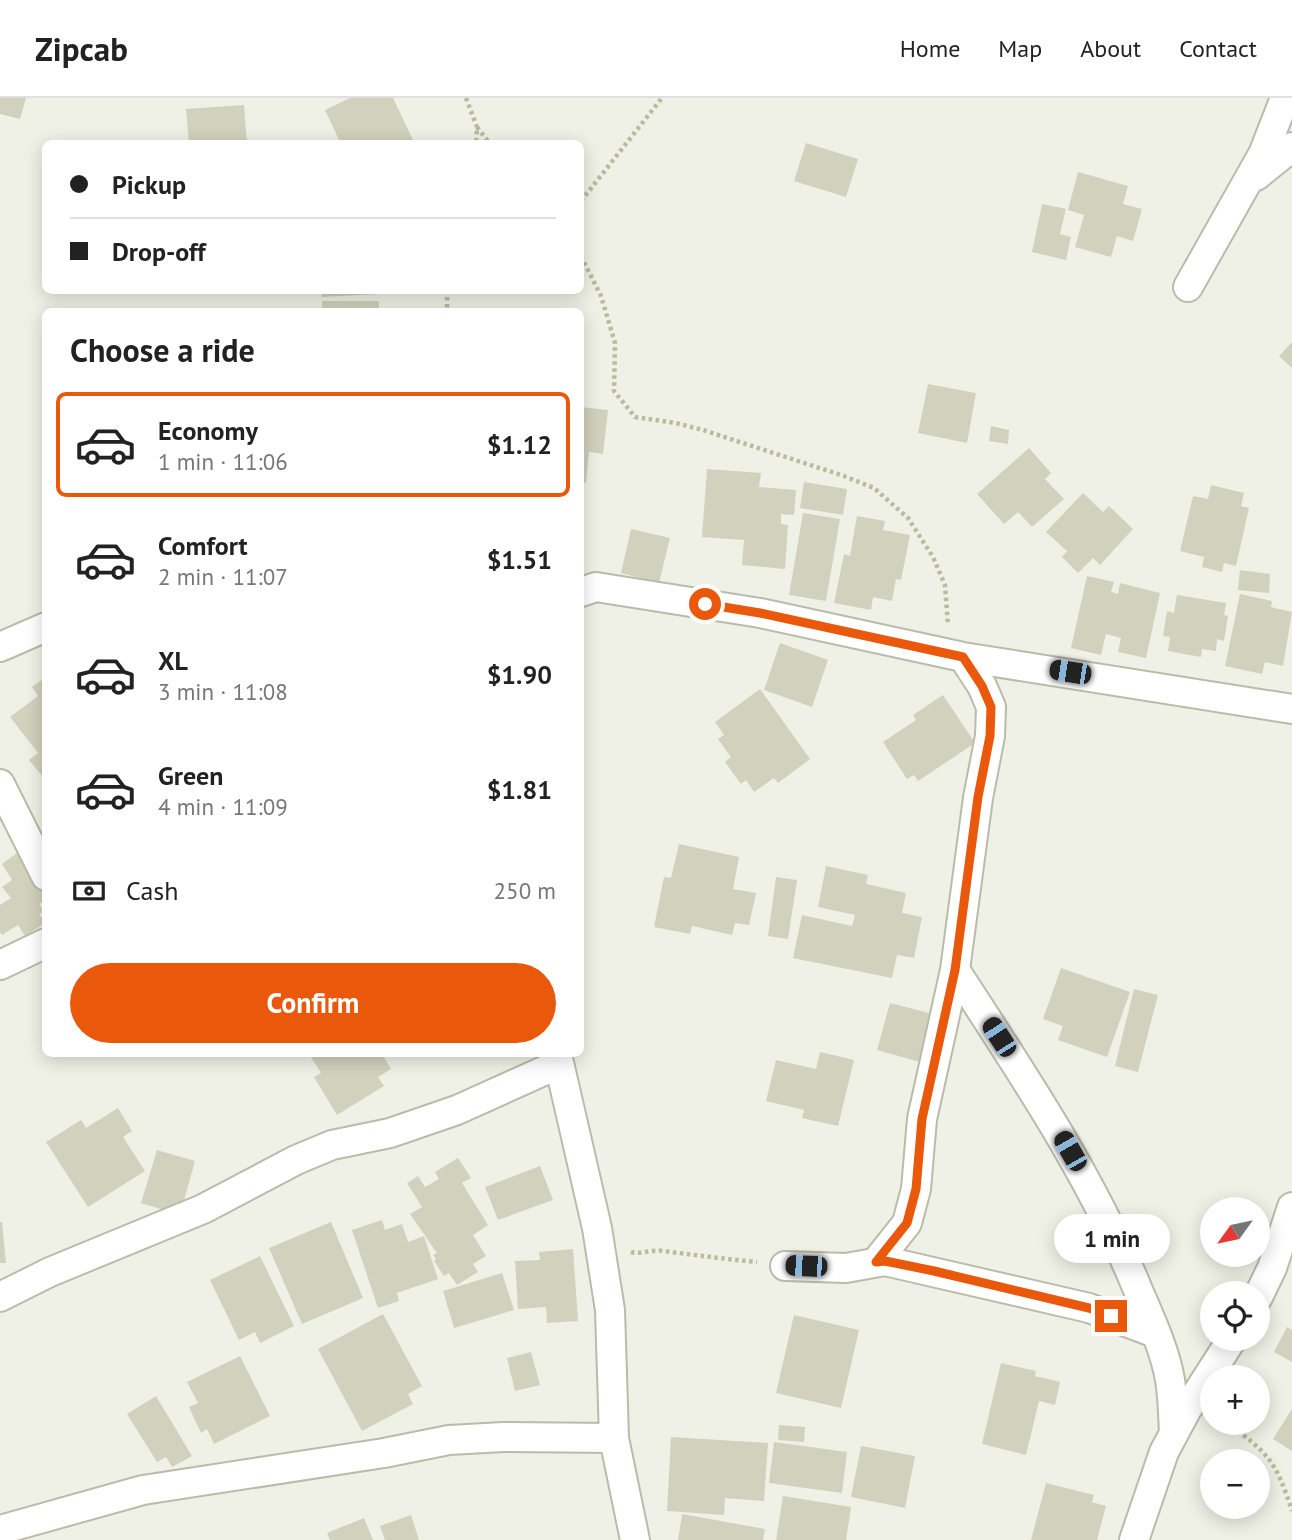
<!DOCTYPE html>
<html lang="en">
<head>
<meta charset="utf-8">
<style>
	:root { --surface:#fff; --page:#f6f6f6; --text:#222; --muted:#767676; --line:#e0e0e0; --accent:#ea580c }
	body { margin:0; font-family:"PT Sans",sans-serif; background:var(--page); color:var(--text); height:100vh; display:flex; flex-direction:column; font-size:26px; white-space:nowrap }
	* { box-sizing:border-box; margin:0 }
	p { font-size:23px; color:var(--muted) }
	.icon { flex:none; width:38px; height:38px; fill:none; stroke:currentColor; stroke-width:2; stroke-linecap:round; stroke-linejoin:round }
	.map { position:relative; flex:1; overflow:hidden }
	.sheet { position:absolute; left:42px; top:210px; width:542px; height:749px; display:flex; flex-direction:column; background:var(--surface); border-radius:10px; box-shadow:0 4px 18px #0003 }
	.sheet>* { flex:none }
	.top-card { position:absolute; left:42px; top:42px; width:542px; height:154px; border-radius:10px; box-shadow:0 4px 18px #0003; display:grid; align-content:center; height:154px; padding:0 28px; background:var(--surface) }
	.needle { width:46px; rotate:237deg }
	.tools { position:absolute; left:1200px; top:1099px; display:grid; gap:14px }
	.tools a { display:grid; place-items:center; width:70px; height:70px; border-radius:50%; background:var(--surface); box-shadow:0 4px 18px #0003; font-size:35px }
	.end { position:absolute; width:32px; height:32px; margin:-16px; border:9px solid #ea580c; background:#fff; box-shadow:0 0 0 4px #fff }
	.from { border-radius:50% }
	.bubble { position:absolute; height:49px; border-radius:24px; background:var(--surface); box-shadow:0 4px 18px #0003; font-size:23px; font-weight:600; line-height:49px; text-align:center }
	.car { position:absolute; width:21px; height:42px; margin:-21px -10px; border-radius:9px; box-shadow:0 0 5px 2px #0007; background:linear-gradient(#222 24%,#8ab4d8 0 40%,#222 0 76%,#8ab4d8 0 86%,#222 0) }
	.top-card b { display:flex; align-items:center; gap:24px; height:66px; font-size:26px }
	.top-card b+b { border-top:2px solid var(--line) }
	.top-card i { width:18px; height:18px; background:var(--text) }
	ul { padding:0; list-style:none }
	li { display:flex; align-items:center; gap:21px; height:105px; margin:0 14px 10px; padding:0 14px; border:4px solid transparent; border-radius:10px }
	li div { flex:1 }
	li b { display:block; font-size:26px }
	li em { font-style:normal; font-weight:600 }
	li.active { border-color:var(--accent) }
	li>.icon { width:63px; height:63px; stroke-width:1.5 }
	h2 { padding:0 28px; font-size:32px; line-height:84px }
	.pay { display:flex; align-items:center; gap:18px; height:77px; padding:0 28px; font-size:26px }
	.pay p { margin-inline-start:auto }
	.primary-button { display:flex; gap:14px; margin-top:auto; padding:14px 28px }
	.primary-button a { flex:1; height:80px; border-radius:42px; background:var(--accent); color:#fff; font-size:28px; font-weight:600; line-height:80px; text-align:center }
	header { display:flex; align-items:center; gap:42px; box-sizing:border-box; height:98px; padding:0 35px; background:var(--surface); border-bottom:2px solid var(--line) }
	header strong { font-size:33px }
	nav { display:flex; gap:38px; margin-inline-start:auto; font-size:24px }
	.map>svg:first-child { display:block }
	.building { fill:#d1d1bd }
	.lines { fill:none; stroke-linecap:round; stroke-linejoin:round }
	.minor-casing { stroke:#babbaa; stroke-width:32 }
	.path { stroke:#babb9d; stroke-width:4.5; stroke-dasharray:3.5 3.5; stroke-linecap:butt }
	.minor { stroke:#fff; stroke-width:28 }
	.route { stroke:#ea580c; stroke-width:9 }
</style>
</head>
<body>
<header>
<strong>Zipcab</strong>
<nav><a>Home</a><a>Map</a><a>About</a><a>Contact</a></nav>
</header>
<div class="map">
<svg width="1292" height="1442" viewBox="0 0 1292 1442">
	<rect width="100%" height="100%" fill="#f0f1e6"/>
	<!-- building -->
	<path class="building" d="M0,0H26L20,21L0,16Z
		M350,0H393L415,46H341L325,12Z
		M244,7L247,46H189L186,11Z
		M806,45L858,61L846,99L794,83Z
		M1078,74L1128,88L1123,106L1142,111L1133,143L1117,138L1111,159L1075,149L1084,117L1068,112Z
		M1042,106L1066,111L1060,136L1071,139L1066,162L1032,154Z
		M321,192H379V196L322,199Z
		M322,203H379V214H322Z
		M1292,244V270L1279,258Z
		M928,286L976,295L967,345L918,335Z
		M581,309L608,312L603,356L589,354L586,385L581,384Z
		M991,328L1009,332L1008,346L989,343Z
		M1029,350L1051,375L1045,381L1064,401L1032,429L1018,414L1004,426L977,396Z
		M707,371L761,375L759,389L796,392L794,417L781,416V426L788,427L785,471L742,467L744,442L702,439Z
		M804,384L847,391L843,417L800,410Z
		M1211,387L1244,395L1241,408L1249,410L1236,468L1224,465L1222,474L1202,469L1204,459L1180,453L1193,398L1208,401Z
		M1083,395L1103,414L1109,408L1133,431L1100,467L1093,460L1078,475L1062,459L1067,453L1046,434Z
		M803,415L840,421L826,503L789,497Z
		M857,418L885,423L883,432L910,437L901,482L896,481L892,503L873,499L871,512L834,505L844,456L850,458Z
		M631,431L670,440L659,485L621,475Z
		M1240,472L1270,476L1269,495L1238,492Z
		M1087,478L1114,484L1111,494L1118,496L1120,485L1160,495L1146,560L1118,554L1121,540L1106,536L1101,557L1071,550Z
		M1240,496L1272,503L1271,509L1292,514L1283,568L1265,564L1262,576L1225,568Z
		M1177,497L1226,505L1224,517L1228,518L1224,543L1217,541L1216,553L1202,551L1201,559L1168,553L1170,539L1163,538L1167,513L1174,515Z
		M780,545L828,562L812,609L764,592Z
		M46,579V683L29,662L38,655L10,619L38,598L32,589Z
		M760,591L810,661L778,685L774,680L754,694L746,682L741,686L725,664L731,659L718,641L724,637L715,624Z
		M943,597L975,645L918,683L914,677L907,681L883,644L916,622L913,617Z
		M679,746L739,759L733,791L756,795L749,827L735,825L732,837L692,828L690,836L654,829L664,779L671,780Z
		M20,753L45,790L42,792L46,802L39,806L44,813L39,816L45,825L25,838L18,827L2,837L0,834V807L11,800L2,789L12,782L2,766Z
		M826,768L868,777L866,786L906,795L902,815L922,819L914,860L897,857L892,880L793,860L802,817L852,828L855,817L818,809Z
		M776,779L797,782L788,841L768,838Z
		M1061,870L1130,894L1107,959L1058,942L1063,928L1043,921Z
		M1134,891L1158,897L1138,974L1115,968Z
		M890,905L933,916L920,964L877,952Z
		M820,954L854,962L838,1028L802,1020L804,1012L766,1003L776,962L816,971Z
		M309,956H382L391,971L378,979L384,988L337,1017L314,979L321,975Z
		M118,1010L132,1033L123,1039L145,1073L88,1109L46,1044L81,1022L86,1030Z
		M157,1052L195,1063L180,1117L141,1105Z
		M458,1060L471,1080L462,1085L488,1127L473,1137L486,1158L473,1166L478,1174L457,1187L449,1175L444,1178L434,1163L436,1161L433,1157L437,1155L410,1116L422,1109L407,1085L418,1078L425,1089L439,1081L435,1074Z
		M540,1068L553,1102L498,1122L485,1089Z
		M382,1122L385,1132L402,1126L408,1144L424,1138L438,1181L397,1195L399,1203L378,1210L352,1132Z
		M0,1124H2L6,1165H0Z
		M331,1124L363,1200L302,1226L269,1150Z
		M573,1151L578,1223L547,1225L546,1209L518,1211L515,1163L540,1162L539,1154Z
		M260,1158L294,1228L260,1245L255,1234L239,1242L210,1182Z
		M502,1175L514,1212L454,1230L443,1193Z
		M383,1216L422,1288L408,1296L413,1306L362,1333L318,1251Z
		M794,1217L859,1232L841,1310L776,1295Z
		M1287,1229L1292,1232V1264L1274,1254Z
		M531,1254L540,1287L515,1293L507,1260Z
		M240,1258L270,1318L214,1346L207,1331L201,1335L189,1309L198,1305L187,1284Z
		M1001,1265L1036,1273L1035,1278L1060,1284L1055,1307L1039,1303L1026,1357L982,1346Z
		M156,1298L192,1358L172,1369L166,1359L157,1364L127,1316Z
		M1292,1311V1353L1273,1341Z
		M779,1327L805,1329L804,1344L778,1342Z
		M671,1339L768,1345L764,1403L725,1400L724,1417L667,1413Z
		M774,1344L847,1354L842,1395L769,1385Z
		M861,1348L915,1358L905,1410L851,1399Z
		M1046,1385L1094,1397L1092,1404L1106,1408L1097,1442H1031Z
		M783,1398L851,1409L846,1442H776Z
		M682,1416L765,1431L763,1442H678Z
		M411,1417L419,1442H385L380,1428Z
		M364,1420L373,1442H330L327,1435Z"/>
	<g class="lines">
		<!-- minor casing -->
		<g class="minor-casing">
			<path id="minor" d="M1256,78L1292,49
				M1188,189L1263,56L1285,0
				M581,494L596,489L760,515L963,559L1292,611
				M0,549L46,529
				M0,686L46,778
				M0,867L46,845
				M955,872C1022,975 1091,1077 1138,1192C1150,1220 1165,1252 1170,1282C1173,1300 1173,1318 1174,1335
				M557,956L597,1130L610,1212L614,1340L635,1442
				M876,1164L907,1125L916,1091L922,1021L955,872L978,700L990,638L991,609L982,588L963,559
				M785,1168L846,1170L885,1163L1089,1210L1155,1235
				M0,1199L50,1174L203,1111L296,1062L332,1047L390,1035L457,1012L559,966
				M1258,1199L1272,1170L1292,1109
				M0,1432L143,1392L384,1355L449,1342L503,1339L614,1340
				M1134,1442L1164,1354L1187,1311L1232,1241"/>
		</g>
		<!-- path -->
		<path class="path" d="M466,0L477,29L476,46
			M477,29L490,46
			M581,103L662,0
			M581,158L601,198L615,245L614,293L635,319L676,325L703,332L844,378L874,390L908,420L933,459L945,487L948,527
			M447,192V214
			M631,1154C641,1157 652,1151 663,1153C695,1157 725,1161 757,1164
			M1226,1325C1268,1354 1276,1363 1292,1413"/>
		<!-- minor -->
		<use href="#minor" class="minor"/>
	</g>
	<g class="lines">
		<!-- route -->
		<path class="route" d="M705,506L760,515L963,559L982,588L991,609L990,638L978,699L955,872L922,1021L916,1091L907,1125L876,1164L885,1163L934,1173L1089,1210L1111,1218"/>
	</g>
</svg>
<div class="tools">
<a><svg class="needle" viewBox="-14 -14 28 28"><path d="M0-13l5 13h-10z" fill="#e53935"/><path d="M0 13l5-13h-10z" fill="#767676"/></svg></a>
<a><svg class="icon" aria-label="locate" viewBox="0 0 24 24"><circle cx="12" cy="12" r="6"/><path d="M12 2v4M12 18v4M2 12h4M18 12h4"/></svg></a>
<a>+</a>
<a>−</a>
</div>
<i class="end from" style="left:705px;top:506px"></i>
<i class="end" style="left:1111px;top:1218px"></i>
<div class="bubble" style="left:1054px;top:1116px;width:116px">1 min</div>
<i class="car" style="left:1070px;top:574px;rotate:279deg"></i>
<i class="car" style="left:999px;top:939px;rotate:327deg"></i>
<i class="car" style="left:1070px;top:1053px;rotate:330deg"></i>
<i class="car" style="left:806px;top:1168px;rotate:272deg"></i>
<div class="top-card">
<b><i class="from"></i>Pickup</b>
<b><i></i>Drop-off</b>
</div>
<section class="sheet">
<h2>Choose a ride</h2>
<ul>
<li class="active"><svg class="icon" aria-label="car" viewBox="0 0 24 24"><path d="M5 17H2v-5l4-1 3-4h7l3 4 3 1v5h-3M9 17h6M6 11h13"/><circle cx="7" cy="17" r="2"/><circle cx="17" cy="17" r="2"/></svg><div><b>Economy</b><p>1 min · 11:06</p></div><em>$1.12</em></li>
<li><svg class="icon" aria-label="car" viewBox="0 0 24 24"><path d="M5 17H2v-5l4-1 3-4h7l3 4 3 1v5h-3M9 17h6M6 11h13"/><circle cx="7" cy="17" r="2"/><circle cx="17" cy="17" r="2"/></svg><div><b>Comfort</b><p>2 min · 11:07</p></div><em>$1.51</em></li>
<li><svg class="icon" aria-label="car" viewBox="0 0 24 24"><path d="M5 17H2v-5l4-1 3-4h7l3 4 3 1v5h-3M9 17h6M6 11h13"/><circle cx="7" cy="17" r="2"/><circle cx="17" cy="17" r="2"/></svg><div><b>XL</b><p>3 min · 11:08</p></div><em>$1.90</em></li>
<li><svg class="icon" aria-label="car" viewBox="0 0 24 24"><path d="M5 17H2v-5l4-1 3-4h7l3 4 3 1v5h-3M9 17h6M6 11h13"/><circle cx="7" cy="17" r="2"/><circle cx="17" cy="17" r="2"/></svg><div><b>Green</b><p>4 min · 11:09</p></div><em>$1.81</em></li>
</ul>
<div class="pay"><svg class="icon" aria-label="cash" viewBox="0 0 24 24"><path d="M3 7h18v10H3z"/><circle cx="12" cy="12" r="2"/></svg>Cash<p>250 m</p></div>
<div class="primary-button"><a>Confirm</a></div>
</section>
</div>
</body>
</html>
